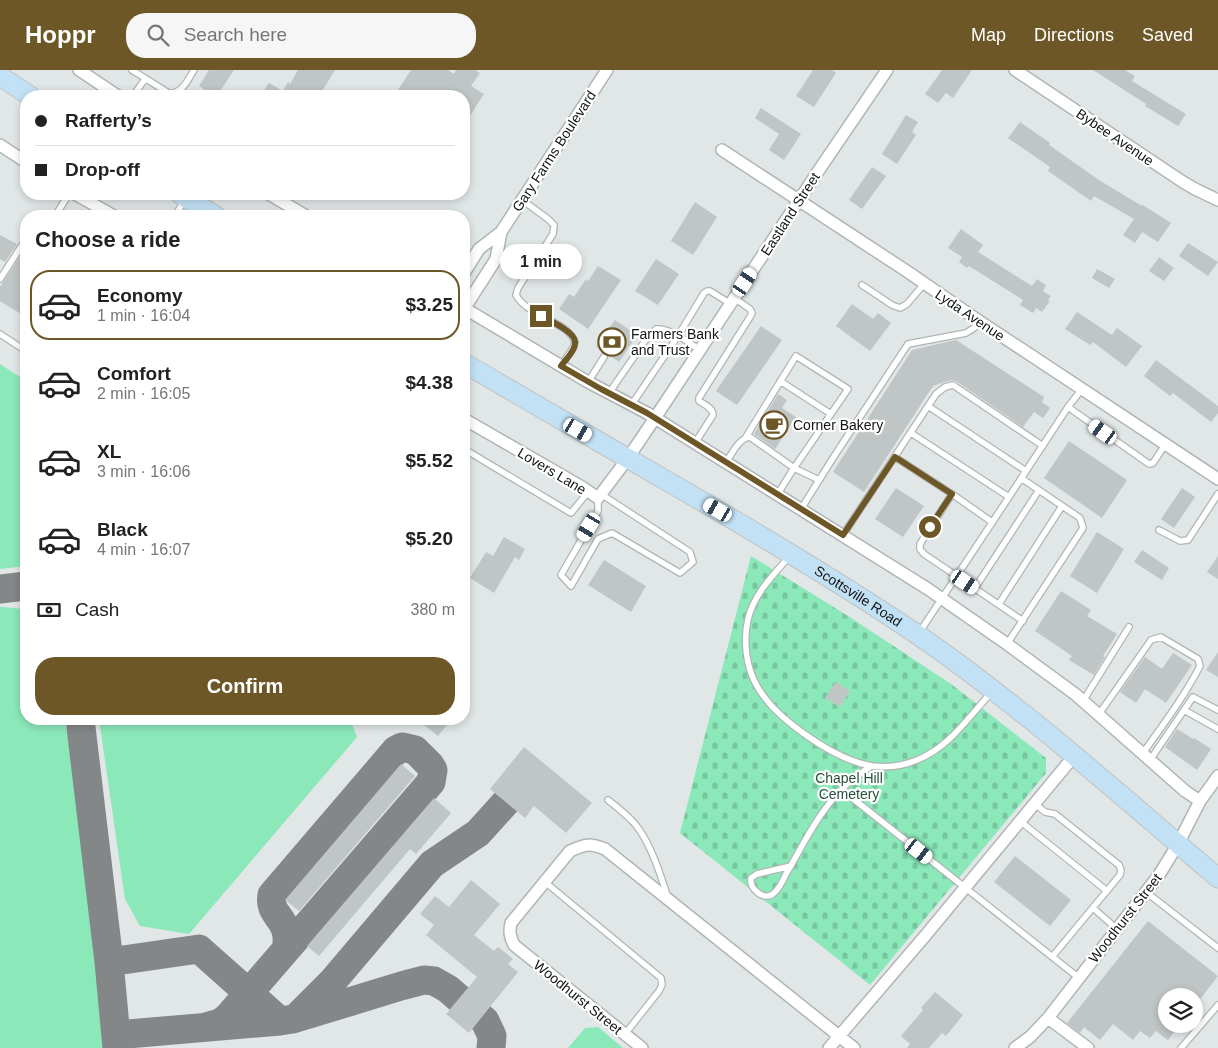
<!DOCTYPE html>
<html lang="en">
<head>
<meta charset="utf-8">
<style>
	:root { --surface:#fff; --page:#f6f6f6; --text:#222; --muted:#767676; --line:#e0e0e0; --accent:#6d5726 }
	body { margin:0; font-family:Helvetica,sans-serif; background:var(--page); color:var(--text); height:100vh; display:flex; flex-direction:column; font-size:19px; white-space:nowrap }
	* { box-sizing:border-box; margin:0 }
	p { font-size:16px; color:var(--muted) }
	.icon { flex:none; width:28px; height:28px; fill:none; stroke:currentColor; stroke-width:2; stroke-linecap:round; stroke-linejoin:round }
	.map { position:relative; flex:1; overflow:hidden }
	.sheet { position:absolute; left:20px; top:140px; width:450px; height:515px; display:flex; flex-direction:column; background:var(--surface); border-radius:20px; box-shadow:0 2px 8px #0003 }
	.sheet>* { flex:none }
	.top-card { position:absolute; left:20px; top:20px; width:450px; height:110px; border-radius:20px; box-shadow:0 2px 8px #0003; display:grid; align-content:center; height:110px; padding:0 15px; background:var(--surface) }
	.tools { position:absolute; left:1158px; top:918px; display:grid; gap:10px }
	.tools a { display:grid; place-items:center; width:45px; height:45px; border-radius:50%; background:var(--surface); box-shadow:0 2px 8px #0003; font-size:25px }
	.end { position:absolute; width:22px; height:22px; margin:-11px; border:6px solid #6d5726; background:#fff; box-shadow:0 0 0 2px #fff }
	.from { border-radius:50% }
	.bubble { position:absolute; height:35px; border-radius:18px; background:var(--surface); box-shadow:0 2px 8px #0003; font-size:16px; font-weight:600; line-height:35px; text-align:center }
	.car { position:absolute; width:15px; height:30px; margin:-15px -8px; border-radius:6px; box-shadow:0 0 4px 1px #0007; background:linear-gradient(#fff 24%,#345 0 40%,#fff 0 76%,#345 0 86%,#fff 0) }
	.top-card b { display:flex; align-items:center; gap:18px; height:48px; font-size:19px }
	.top-card b+b { border-top:1px solid var(--line) }
	.top-card i { width:12px; height:12px; background:var(--text) }
	ul { padding:0; list-style:none }
	li { display:flex; align-items:center; gap:15px; height:70px; margin:0 10px 8px; padding:0 5px; border:2px solid transparent; border-radius:20px }
	li div { flex:1 }
	li b { display:block; font-size:19px }
	li em { font-style:normal; font-weight:600 }
	li.active { border-color:var(--accent) }
	li>.icon { width:45px; height:45px; stroke-width:1.5 }
	h2 { padding:0 15px; font-size:22px; line-height:60px }
	.pay { display:flex; align-items:center; gap:12px; height:55px; padding:0 15px; font-size:19px }
	.pay p { margin-inline-start:auto }
	.action { display:flex; gap:10px; margin-top:auto; padding:10px 15px }
	.action a { flex:1; height:58px; border-radius:20px; background:var(--accent); color:#fff; font-size:20px; font-weight:600; line-height:58px; text-align:center }
	header { display:flex; align-items:center; gap:30px; box-sizing:border-box; height:70px; padding:0 25px; background:var(--accent); color:#fff }
	header strong { font-size:24px }
	nav { display:flex; gap:28px; margin-inline-start:auto; font-size:18px }
	.search { width:350px; height:45px; background:var(--page); display:flex; align-items:center; gap:12px; box-sizing:border-box; padding:0 18px; border-radius:20px; color:var(--muted); font-size:19px }
	.map>svg:first-child { display:block }
	.grass { fill:#8be8b9 }
	.cemetery { fill:url(#cemetery-stones) }
	.lines { fill:none; stroke-linecap:round; stroke-linejoin:round }
	.taxiway { stroke:#848788; stroke-width:29 }
	.building { fill:#c0c5c5 }
	.lane-casing { stroke:#b0b5b6; stroke-width:8 }
	.street-casing { stroke:#b0b5b6; stroke-width:14 }
	.primary-casing { stroke:#c1c2c2; stroke-width:21 }
	.lane { stroke:#fff; stroke-width:5.5 }
	.street { stroke:#fff; stroke-width:11 }
	.primary { stroke:#c2e1f5; stroke-width:19 }
	.route { stroke:#6d5726; stroke-width:6 }
	.labels { text-anchor:middle; stroke-width:4.5; stroke-linejoin:round; paint-order:stroke }
	.street-label { font-size:14px; fill:#111314; stroke:#fff }
	.poi-label { font-size:14px; fill:#111314; stroke:#fff; text-anchor:start }
	.park-label { font-size:14px; fill:#25513c; stroke:#fff }
</style>
</head>
<body>
<header>
<strong>Hoppr</strong>
<div class="search"><svg class="icon" aria-label="search" viewBox="0 0 24 24"><circle cx="10" cy="10" r="6"/><path d="M15 15l6 6"/></svg>Search here</div>
<nav><a>Map</a><a>Directions</a><a>Saved</a></nav>
</header>
<div class="map">
<svg width="1218" height="978" viewBox="0 0 1218 978">
	<defs>
		<pattern id="cemetery-stones" width="16" height="16" patternUnits="userSpaceOnUse" patternTransform="scale(1.25)"><rect width="16" height="16" fill="#8be8b9"/><path d="M2 7V4a2 2 0 0 1 4 0v3zM10 15v-3a2 2 0 0 1 4 0v3z" fill="#77c69e"/></pattern>
	</defs>
	<rect width="100%" height="100%" fill="#e1e6e7"/>
	<!-- grass -->
	<path class="grass" d="M0,294L26,311V496L0,499Z
		M0,537L16,538L26,541V649H64L80,725L94,864L104,978H0Z
		M99,649H350L357,667L189,864L140,856L125,829Z
		M598,957L623,978H568L585,958Z"/>
	<!-- cemetery -->
	<path class="cemetery" d="M751,486L848,546L951,614L1046,688V703L870,915L680,763Z"/>
	<g class="lines">
		<!-- taxiway -->
		<path class="taxiway" d="M0,519L26,516
			M80,649L109,892L117,978
			M109,892L199,879L280,951L293,949L401,916L424,910L434,911L448,919L485,951L492,966L491,978
			M299,945L332,912L432,794L478,763L506,732
			M206,957L220,953L228,947L431,712L433,700L430,695L415,680L402,677L396,680L272,825C269,841 280,845 285,858C288,865 287,871 287,878
			M116,965L280,951"/>
	</g>
	<!-- building -->
	<path class="building" d="M209,0H234L217,26H214L199,16Z
		M298,0H335L319,26L313,23L311,26H260L269,13L283,21L288,12L290,14Z
		M411,0H448L454,4L456,0H475L480,3L471,16L484,24L464,55V26H394Z
		M813,0H832L836,3L814,37L796,26Z
		M942,0H972L953,28L946,23L938,33L925,24Z
		M1093,0H1125L1135,6L1132,11L1186,44L1178,56L1145,36L1146,34Z
		M761,38L801,64L784,90L769,80L779,64L755,48Z
		M906,45L918,52L912,62L916,65L897,94L882,84Z
		M1020,52L1050,73L1049,75L1099,110L1142,136L1143,135L1171,153L1158,172L1142,162L1135,173L1123,165L1134,149L1094,126L1091,131L1048,101L1050,97L1008,68Z
		M872,97L886,106L862,139L849,130Z
		M695,132L717,147L693,185L671,171Z
		M961,159L983,175L978,182L1032,216L1037,209L1046,215L1043,221L1051,226L1048,230L1050,231L1042,242L1036,238L1033,243L1020,235L1023,230L969,196L967,198L959,192L962,187L948,178Z
		M0,165L17,174L5,192L0,189Z
		M1188,173L1218,192L1208,206L1179,186Z
		M25,179L26,180V247L0,231V217Z
		M1159,187L1174,198L1164,211L1149,201Z
		M656,189L679,204L658,235L635,221Z
		M598,196L621,210L588,259L559,239L569,224L574,227L586,209L588,211Z
		M1097,199L1115,209L1109,218L1092,208Z
		M852,234L873,249L878,243L891,253L870,281L836,256Z
		M1077,242L1112,265L1117,258L1142,276L1126,297L1093,272L1090,275L1065,259Z
		M615,250L637,265L619,292L596,276Z
		M761,256L782,270L737,335L716,321Z
		M956,270L1044,327L1042,332L1050,338L1043,348L1034,342L1023,357L956,311L952,310L944,312L933,316L864,422L833,402L912,280Z
		M1156,290L1218,336V343L1211,352L1173,323L1170,326L1144,306Z
		M778,324L787,330L782,338L796,347L775,379L754,364Z
		M1069,371L1127,410L1102,448L1044,408Z
		M896,418L924,436L903,467L875,449Z
		M1182,418L1195,427L1174,458L1161,449Z
		M1097,462L1124,479L1097,523L1070,506Z
		M504,467L525,479L519,490L515,487L494,523L470,508L486,482L493,486Z
		M1142,480L1169,498L1162,510L1134,492Z
		M1218,486V509L1207,502Z
		M604,490L646,516L631,542L588,515Z
		M1061,521L1091,540L1087,546L1117,564L1103,586L1105,587L1094,605L1069,590L1072,586L1035,561Z
		M1218,582V607L1206,600Z
		M1173,583L1192,595L1166,633L1145,619L1136,633L1120,622L1145,587L1162,599Z
		M836,612L850,621L840,637L825,628Z
		M416,649H452L438,666Z
		M1177,659L1193,669L1194,668L1211,679L1197,700L1165,677Z
		M524,677L592,733L566,763L534,736L525,748L490,719Z
		M401,694L415,706L299,841L285,830Z
		M434,728L451,743L416,784L410,779L319,886L307,876Z
		M1015,786L1071,830L1050,856L994,812Z
		M471,810L500,834L474,865L494,881L498,877L513,889L508,894L518,902L469,963L446,944L477,907L426,865L434,855L420,844L435,826L449,837Z
		M1148,851L1218,906L1194,937V926H1166V954H1180L1168,970L1156,961L1150,968L1140,961L1133,970L1113,954L1100,970L1084,957L1080,963L1067,953Z
		M935,922L963,945L946,966L942,963L929,978H907L910,974L901,966L923,940L921,938Z"/>
	<g class="lines">
		<!-- lane casing -->
		<g class="lane-casing">
			<path id="lane" d="M132,0L170,24C184,21 187,11 194,0
				M133,26L145,9
				M522,130L548,149L554,155L553,164L518,218L516,225C527,246 569,252 575,272L573,278L561,296
				M55,146L69,124
				M175,146L184,131
				M0,209L26,169
				M862,215L892,235L900,238L907,234L924,214
				M0,264L26,281
				M780,311L831,344
				M588,312L604,287
				M609,323L647,268L656,259C672,258 687,272 700,280
				M632,334L678,266L704,223L707,221H710L731,234
				M928,336L1026,401
				M1068,337L1149,394L1153,393L1165,375
				M911,363L1009,427
				M746,367L796,286L848,319L794,398L819,410
				M695,373L713,345C713,338 704,334 699,331V328L750,247L752,243L750,239L734,228
				M464,379L571,443L588,422
				M895,387L952,424L920,474V479L924,484L1023,551
				M726,392C732,384 739,368 750,367L794,398L777,425
				M952,424L992,452
				M598,428V441L561,505L571,516L598,469L612,463L680,503L693,492L690,482L601,424
				M801,439L833,388L908,274L966,263L974,258L979,251
				M1159,460L1180,471L1188,470L1218,424
				M843,465L936,324L945,317L953,315L1043,376
				M789,487C773,505 754,524 748,549C743,571 746,597 757,616C775,649 835,690 872,696C888,698 903,696 917,690C950,677 968,647 992,622
				M975,518L1039,420
				M999,534L1062,436
				M919,563L1009,427L1068,337L1082,319
				M1007,574L1083,458L1080,448L1021,408
				M1083,631L1129,557
				M1184,640L1218,659
				M1099,644L1144,580L1151,570L1161,567L1198,589L1200,596C1184,627 1163,655 1143,683
				M1150,690L1193,627L1218,640
				M842,720L1079,908
				M608,730C617,737 627,745 635,754C650,772 660,803 667,825
				M1035,734L1045,742L1055,744L1119,795L1121,800L1120,805L1052,887
				M1020,751L1107,821
				M791,796L757,804L751,808C749,819 764,831 773,824C779,819 783,811 786,804C795,789 803,773 813,757C821,744 834,726 846,715C854,708 863,702 871,696
				M545,812L661,908L662,915L659,921L625,964
				M1146,822L1218,878
				M1093,838L1117,859
				M1181,978L1218,935"/>
		</g>
		<!-- street casing -->
		<g class="street-casing">
			<path id="street" d="M79,0L118,26
				M1015,0L1183,112L1195,119L1218,130
				M0,75L26,92
				M722,80L908,202L979,251L1218,409
				M75,124L114,146
				M269,124L306,146
				M464,203L479,179L501,162L607,0
				M464,238L588,312L647,343L928,519L1007,574L1075,624L1185,721L1200,731
				M464,239L496,189L501,162
				M464,349L582,417L598,428L628,388L655,348L819,100L887,0
				M1048,948L1088,978
				M642,978L514,875C510,867 509,862 511,853L570,781C586,774 589,773 605,779L854,978
				M829,978L925,866L1074,686
				M1015,978L1030,967L1048,948L1159,805L1178,774L1200,731L1218,706"/>
		</g>
		<!-- primary casing -->
		<g class="primary-casing">
			<g id="primary">
				<path d="M0,6L30,26"/>
				<path d="M180,124L216,146"/>
				<path id="s1" d="M464,293C531,332 599,372 667,411C752,460 837,510 918,565C1024,638 1120,725 1218,808"/>
			</g>
		</g>
		<!-- lane -->
		<use href="#lane" class="lane"/>
		<!-- street -->
		<use href="#street" class="street"/>
		<!-- primary -->
		<use href="#primary" class="primary"/>
	</g>
	<g class="lines">
		<!-- route -->
		<path class="route" d="M541,246C549,250 575,262 575,272C576,280 566,289 561,296L601,319L647,343L843,465L895,387L952,424L930,457"/>
	</g>
	<!-- icons -->
	<defs>
		<g id="bank-ring" transform="scale(1.4375)"><circle r="9.5" fill="#fff" stroke="#6d5726" stroke-width="1.5"/><path d="M-6-4H6V4H-6ZM0-2.3a2.3 2.3 0 1 0 0 4.6a2.3 2.3 0 1 0 0-4.6Z" fill="#6d5726"/></g>
		<g id="cafe-ring" transform="scale(1.4375)"><circle r="9.5" fill="#fff" stroke="#6d5726" stroke-width="1.5"/><path d="M-5.5-4.5H6V0H3Q3 3.5 0 3.5H-2.5Q-5.5 3.5-5.5 0ZM3-3.2v2h1.7v-2ZM-6 4.5H4V6H-6Z" fill="#6d5726"/></g>
	</defs>
	<g fill-rule="evenodd">
		<use href="#bank-ring" x="612" y="272"/>
		<use href="#cafe-ring" x="774" y="355"/>
	</g>
	<g class="labels">
		<!-- street labels -->
		<g class="street-label">
			<text transform="translate(1115 67) rotate(34)" y="5">Bybee Avenue</text>
			<text transform="translate(554 81) rotate(-57)" y="5">Gary Farms Boulevard</text>
			<text transform="translate(790 144) rotate(-57)" y="5">Eastland Street</text>
			<text transform="translate(970 245) rotate(34)" y="5">Lyda Avenue</text>
			<text transform="translate(552 401) rotate(31)" y="5">Lovers Lane</text>
			<text dy="5" stroke="none"><textPath href="#s1" startOffset="458">Scottsville Road</textPath></text>
			<text transform="translate(1125 848) rotate(-52)" y="5">Woodhurst Street</text>
			<text transform="translate(578 927) rotate(39)" y="5">Woodhurst Street</text>
		</g>
		<!-- poi labels -->
		<g class="poi-label">
			<text x="631" y="269">Farmers Bank<tspan x="631" dy="16">and Trust</tspan></text>
			<text x="793" y="360">Corner Bakery</text>
		</g>
		<!-- park labels -->
		<g class="park-label">
			<text x="849" y="713">Chapel Hill<tspan x="849" dy="16">Cemetery</tspan></text>
		</g>
	</g>
</svg>
<div class="tools">
<a><svg class="icon" aria-label="layers" viewBox="0 0 24 24"><path d="M12 4l9 5-9 5-9-5zM3 14l9 5 9-5"/></svg></a>
</div>
<i class="end from" style="left:930px;top:457px"></i>
<i class="end" style="left:541px;top:246px"></i>
<div class="bubble" style="left:500px;top:174px;width:82px">1 min</div>
<i class="car" style="left:745px;top:212px;rotate:33deg"></i>
<i class="car" style="left:578px;top:360px;rotate:120deg"></i>
<i class="car" style="left:1103px;top:362px;rotate:305deg"></i>
<i class="car" style="left:718px;top:440px;rotate:300deg"></i>
<i class="car" style="left:589px;top:457px;rotate:211deg"></i>
<i class="car" style="left:965px;top:512px;rotate:124deg"></i>
<i class="car" style="left:919px;top:781px;rotate:128deg"></i>
<div class="top-card">
<b><i class="from"></i>Rafferty’s</b>
<b><i></i>Drop-off</b>
</div>
<section class="sheet">
<h2>Choose a ride</h2>
<ul>
<li class="active"><svg class="icon" aria-label="car" viewBox="0 0 24 24"><path d="M5 17H2v-5l4-1 3-4h7l3 4 3 1v5h-3M9 17h6M6 11h13"/><circle cx="7" cy="17" r="2"/><circle cx="17" cy="17" r="2"/></svg><div><b>Economy</b><p>1 min · 16:04</p></div><em>$3.25</em></li>
<li><svg class="icon" aria-label="car" viewBox="0 0 24 24"><path d="M5 17H2v-5l4-1 3-4h7l3 4 3 1v5h-3M9 17h6M6 11h13"/><circle cx="7" cy="17" r="2"/><circle cx="17" cy="17" r="2"/></svg><div><b>Comfort</b><p>2 min · 16:05</p></div><em>$4.38</em></li>
<li><svg class="icon" aria-label="car" viewBox="0 0 24 24"><path d="M5 17H2v-5l4-1 3-4h7l3 4 3 1v5h-3M9 17h6M6 11h13"/><circle cx="7" cy="17" r="2"/><circle cx="17" cy="17" r="2"/></svg><div><b>XL</b><p>3 min · 16:06</p></div><em>$5.52</em></li>
<li><svg class="icon" aria-label="car" viewBox="0 0 24 24"><path d="M5 17H2v-5l4-1 3-4h7l3 4 3 1v5h-3M9 17h6M6 11h13"/><circle cx="7" cy="17" r="2"/><circle cx="17" cy="17" r="2"/></svg><div><b>Black</b><p>4 min · 16:07</p></div><em>$5.20</em></li>
</ul>
<div class="pay"><svg class="icon" aria-label="cash" viewBox="0 0 24 24"><path d="M3 7h18v10H3z"/><circle cx="12" cy="12" r="2"/></svg>Cash<p>380 m</p></div>
<div class="action"><a>Confirm</a></div>
</section>
</div>
</body>
</html>
